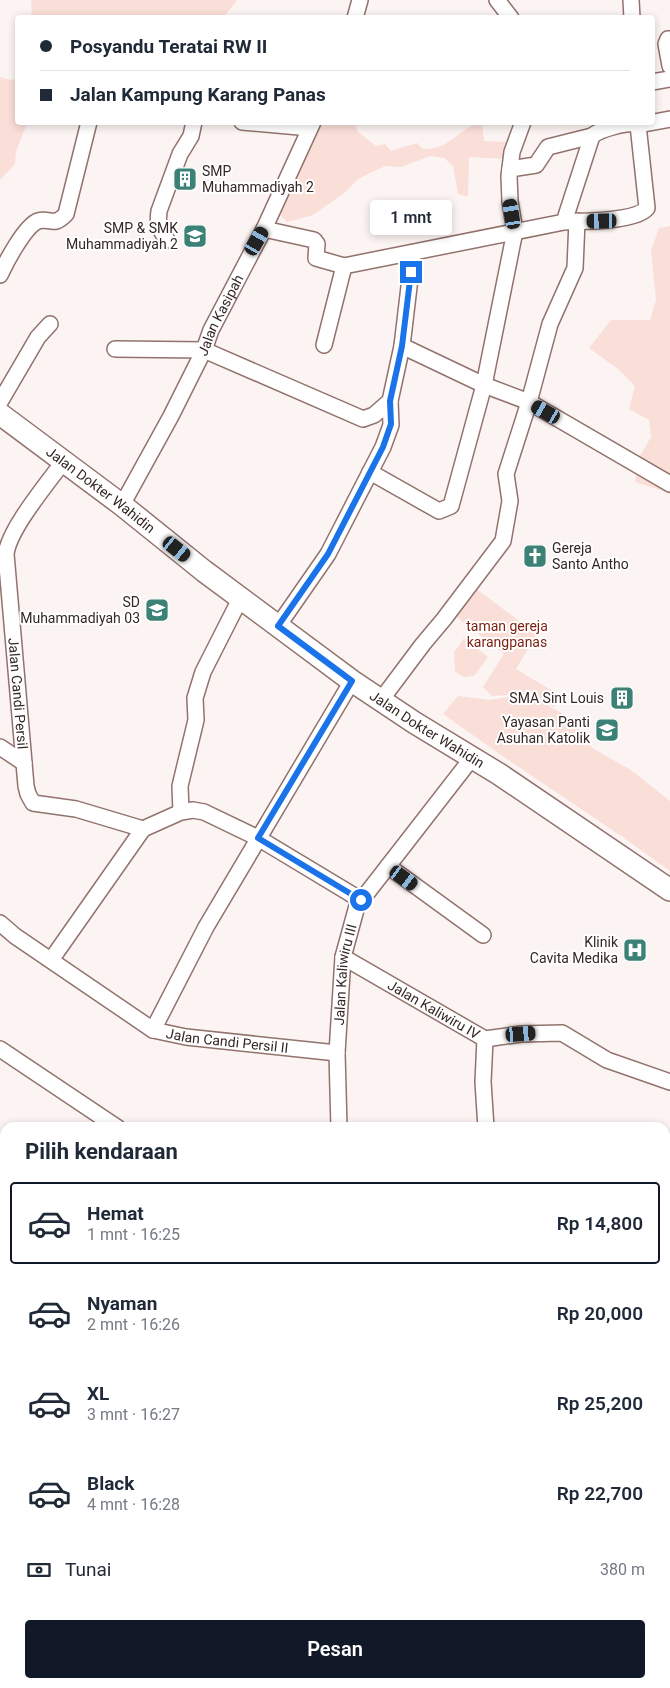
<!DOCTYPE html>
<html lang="id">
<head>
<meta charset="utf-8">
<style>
	:root { --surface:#fff; --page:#f6f6f7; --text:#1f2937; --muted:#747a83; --line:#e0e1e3; --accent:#111827 }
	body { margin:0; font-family:Roboto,sans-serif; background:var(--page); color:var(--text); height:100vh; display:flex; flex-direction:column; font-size:19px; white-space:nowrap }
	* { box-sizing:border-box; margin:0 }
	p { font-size:16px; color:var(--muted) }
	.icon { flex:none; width:28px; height:28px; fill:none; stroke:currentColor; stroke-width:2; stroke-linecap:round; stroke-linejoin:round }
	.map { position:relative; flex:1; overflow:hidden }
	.details { position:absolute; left:0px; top:1122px; width:670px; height:566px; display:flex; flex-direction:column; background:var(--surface); border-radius:15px 15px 0 0; box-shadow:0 2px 8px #0003 }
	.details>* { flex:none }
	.top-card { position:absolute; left:15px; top:15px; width:640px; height:110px; border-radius:5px; box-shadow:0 2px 8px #0003; display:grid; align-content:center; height:110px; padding:0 25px; background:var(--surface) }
	.end { position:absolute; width:22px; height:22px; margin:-11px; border:6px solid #1a73e8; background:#fff; box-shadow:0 0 0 2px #fff }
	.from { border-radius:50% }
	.bubble { position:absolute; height:35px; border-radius:5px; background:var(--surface); box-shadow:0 2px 8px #0003; font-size:16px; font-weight:600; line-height:35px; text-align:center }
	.car { position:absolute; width:15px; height:30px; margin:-15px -8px; border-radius:6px; box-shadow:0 0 4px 1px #0007; background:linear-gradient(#222 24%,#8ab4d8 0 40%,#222 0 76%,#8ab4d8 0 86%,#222 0) }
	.top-card b { display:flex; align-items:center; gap:18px; height:48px; font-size:19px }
	.top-card b+b { border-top:1px solid var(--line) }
	.top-card i { width:12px; height:12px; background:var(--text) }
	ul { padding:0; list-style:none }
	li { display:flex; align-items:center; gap:15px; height:82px; margin:0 10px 8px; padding:0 15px; border:2px solid transparent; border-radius:5px }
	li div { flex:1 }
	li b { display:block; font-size:19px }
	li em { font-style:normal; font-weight:600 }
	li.active { border-color:var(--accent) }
	li>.icon { width:45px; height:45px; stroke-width:1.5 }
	h2 { padding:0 25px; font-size:22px; line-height:60px }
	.pay { display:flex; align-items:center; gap:12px; height:55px; padding:0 25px; font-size:19px }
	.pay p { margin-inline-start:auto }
	.cta { display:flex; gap:10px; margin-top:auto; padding:10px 25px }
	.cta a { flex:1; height:58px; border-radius:5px; background:var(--accent); color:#fff; font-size:20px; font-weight:600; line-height:58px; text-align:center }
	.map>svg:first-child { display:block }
	.green { fill:#faded8 }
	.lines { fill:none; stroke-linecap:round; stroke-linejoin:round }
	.minor-casing { stroke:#92726c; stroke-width:18 }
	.highway-casing { stroke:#92726c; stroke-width:24 }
	.minor { stroke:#fff; stroke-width:15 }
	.highway { stroke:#fff; stroke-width:21 }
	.route { stroke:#1a73e8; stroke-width:6 }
	.labels { text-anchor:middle; stroke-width:4; stroke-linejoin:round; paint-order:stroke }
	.poi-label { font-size:14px; fill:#342724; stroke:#fff; text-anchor:end }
	.street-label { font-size:14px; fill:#342724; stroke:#fff }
	.park-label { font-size:14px; fill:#7c1f10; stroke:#fff }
</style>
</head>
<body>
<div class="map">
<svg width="670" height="1688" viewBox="0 0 670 1688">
	<rect width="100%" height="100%" fill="#fcf4f3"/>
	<!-- green -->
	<path class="green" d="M31,0H237L224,17L32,18Z
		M0,77L10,80L17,79L18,122L27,123L16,152L15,164L0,180Z
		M323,123H354L358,132L376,146L385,144L391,151L417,143L423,149C451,151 460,125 482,123L484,141L510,142L507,159L469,157L468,197L458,194L453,166L444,158L430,156L401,167L385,166L358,179L343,194L313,215L287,222L279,214L300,158Z
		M670,226V495L663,491L635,482L640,456L651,437L649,420L629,409L635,386L618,369L589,348L611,320H650L656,300L651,251L659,228Z
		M475,588L537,634L516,669L561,696L554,707L530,694L492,696L483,687L504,654L454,615Z
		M464,638L488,657L474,676L464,677L455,672L454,652Z
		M458,696L490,700L515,696L533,697L574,720L592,748L631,770L670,801V871L624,838L501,755L443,714Z
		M602,1684H642L644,1688H604Z"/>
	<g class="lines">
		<!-- minor casing -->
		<g class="minor-casing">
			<g id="minor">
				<path d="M497,0L511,18"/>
				<path d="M631,0L632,18"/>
				<path d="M355,18L360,0"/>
				<path d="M670,39H668L666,44L670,66"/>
				<path d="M652,82L670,79"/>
				<path d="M242,122L310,128"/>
				<path d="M638,125L670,119"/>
				<path d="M510,169L536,165L548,147L592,136"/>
				<path d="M264,229L314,240L317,244L316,258L344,266L564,222L592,136C600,129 627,122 637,124L638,125L647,208C636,222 582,221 564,222"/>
				<path d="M167,240C160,230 157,223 159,211L180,154L191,136L194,122"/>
				<path d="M0,275C6,262 25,226 38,221C50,217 53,228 66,214L89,122"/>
				<path d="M324,345L344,266"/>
				<path d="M402,346L413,253"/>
				<path d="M115,349L204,350L363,419L374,415L390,401L402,346L484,385L529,402L670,484"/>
				<path d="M0,402L38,337L50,324"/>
				<path id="s1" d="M63,462C47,484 9,529 6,554L26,786L28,794L33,803L76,809L143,829"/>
				<path d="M370,472L439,511L451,506L484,385L515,231L510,201L509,176L512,152L523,122"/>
				<path id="s2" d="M122,505L171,416L204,350L211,330L264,229L313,122"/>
				<path d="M278,626L328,554L383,447L391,425L390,401"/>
				<path d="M381,700L423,644L444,619L503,541L510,501L506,474L529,402L550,324L575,268L577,221"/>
				<path d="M0,747L24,763"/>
				<path d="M181,812L180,786L196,720L195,698L203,672L240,599"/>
				<path d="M388,866L483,935"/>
				<path id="s3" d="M0,923L15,936L153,1030L186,1037L337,1053"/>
				<path id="s4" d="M343,957L485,1039L521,1034L562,1033L607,1060L670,1082"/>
				<path d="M51,960L143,829L181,812L193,810L204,812L258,838L361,900"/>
				<path d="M153,1030L206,927L352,681"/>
				<path d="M485,1039L483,1082L486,1128"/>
				<path d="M0,1049L118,1128"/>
				<path id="s5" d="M339,1128L337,1053L343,957L357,906L472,758"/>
				<path d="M665,1185H670"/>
				<path d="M665,1280L670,1238"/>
				<path d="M665,1405L670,1404"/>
				<path d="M0,1465L5,1462"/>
				<path d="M665,1500L670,1518"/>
				<path d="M0,1654L5,1652"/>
				<path d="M524,1684L526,1688"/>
				<path d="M382,1688L384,1684"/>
			</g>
		</g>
		<!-- highway casing -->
		<g class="highway-casing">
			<g id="highway">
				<path id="s6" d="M0,414L122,505L204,571L352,681L415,723L499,774L670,890"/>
				<path d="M665,1599L670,1596"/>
				<path d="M495,1688L504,1684"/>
			</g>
		</g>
		<!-- minor -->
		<use href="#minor" class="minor"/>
		<!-- highway -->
		<use href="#highway" class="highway"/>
	</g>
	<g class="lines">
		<!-- route -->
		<path class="route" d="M361,900L258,838L352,681L278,626L328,554L383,447L391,424L390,401L402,346L411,272"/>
	</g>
	<!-- icons -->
	<defs>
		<g id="building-square" transform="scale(1.25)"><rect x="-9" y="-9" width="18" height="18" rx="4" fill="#3c8176" stroke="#fff"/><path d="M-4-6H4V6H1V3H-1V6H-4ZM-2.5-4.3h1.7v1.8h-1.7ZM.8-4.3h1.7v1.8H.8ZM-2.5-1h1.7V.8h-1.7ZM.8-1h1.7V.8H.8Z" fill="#fff"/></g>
		<g id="school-square" transform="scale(1.25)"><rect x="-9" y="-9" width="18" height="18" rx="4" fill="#3c8176" stroke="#fff"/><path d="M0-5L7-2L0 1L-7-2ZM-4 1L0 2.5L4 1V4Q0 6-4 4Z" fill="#fff"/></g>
		<g id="church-square" transform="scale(1.25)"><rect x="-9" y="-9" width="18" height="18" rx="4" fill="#3c8176" stroke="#fff"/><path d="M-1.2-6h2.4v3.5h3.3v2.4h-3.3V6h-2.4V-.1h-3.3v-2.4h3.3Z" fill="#fff"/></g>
		<g id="hospital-square" transform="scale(1.25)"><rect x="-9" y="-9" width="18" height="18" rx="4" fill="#3c8176" stroke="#fff"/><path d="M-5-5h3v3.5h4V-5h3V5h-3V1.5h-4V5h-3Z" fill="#fff"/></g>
	</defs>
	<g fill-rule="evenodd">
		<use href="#building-square" x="185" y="179"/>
		<use href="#school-square" x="195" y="236"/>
		<use href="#church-square" x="535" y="556"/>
		<use href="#school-square" x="157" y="610"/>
		<use href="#building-square" x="622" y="698"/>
		<use href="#school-square" x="607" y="730"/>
		<use href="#hospital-square" x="635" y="950"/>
	</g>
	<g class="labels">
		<!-- poi labels -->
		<g class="poi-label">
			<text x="202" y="176" text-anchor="start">SMP<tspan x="202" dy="16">Muhammadiyah 2</tspan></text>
			<text x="178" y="233">SMP &amp; SMK<tspan x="178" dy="16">Muhammadiyah 2</tspan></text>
			<text x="552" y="553" text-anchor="start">Gereja<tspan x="552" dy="16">Santo Antho</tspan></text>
			<text x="140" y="607">SD<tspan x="140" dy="16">Muhammadiyah 03</tspan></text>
			<text x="604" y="703">SMA Sint Louis</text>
			<text x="590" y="727">Yayasan Panti<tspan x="590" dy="16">Asuhan Katolik</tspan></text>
			<text x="618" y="947">Klinik<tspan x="618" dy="16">Cavita Medika</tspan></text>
		</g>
		<!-- street labels -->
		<g class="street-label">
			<text dy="5" stroke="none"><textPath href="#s2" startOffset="214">Jalan Kasipah</textPath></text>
			<text dy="5" stroke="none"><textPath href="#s6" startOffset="126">Jalan Dokter Wahidin</textPath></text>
			<text dy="5" stroke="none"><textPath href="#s1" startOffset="249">Jalan Candi Persil</textPath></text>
			<text dy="5" stroke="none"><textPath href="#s6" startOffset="531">Jalan Dokter Wahidin</textPath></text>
			<text dy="5" stroke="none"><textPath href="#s5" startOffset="154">Jalan Kaliwiru III</textPath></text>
			<text dy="5" stroke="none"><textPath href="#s4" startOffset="105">Jalan Kaliwiru IV</textPath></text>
			<text dy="5" stroke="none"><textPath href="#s3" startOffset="262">Jalan Candi Persil II</textPath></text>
		</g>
		<!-- park labels -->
		<g class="park-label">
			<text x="507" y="631">taman gereja<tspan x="507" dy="16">karangpanas</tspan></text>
		</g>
	</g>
</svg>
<i class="end from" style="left:361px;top:900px"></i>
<i class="end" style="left:411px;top:272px"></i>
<div class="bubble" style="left:370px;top:200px;width:82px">1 mnt</div>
<i class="car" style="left:512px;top:214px;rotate:351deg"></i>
<i class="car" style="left:602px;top:221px;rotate:269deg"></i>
<i class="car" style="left:257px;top:241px;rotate:30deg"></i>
<i class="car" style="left:546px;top:412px;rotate:300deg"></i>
<i class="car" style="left:177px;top:549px;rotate:129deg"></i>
<i class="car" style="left:404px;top:878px;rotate:126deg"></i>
<i class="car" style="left:521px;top:1034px;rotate:86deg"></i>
<div class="top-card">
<b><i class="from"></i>Posyandu Teratai RW II</b>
<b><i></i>Jalan Kampung Karang Panas</b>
</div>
<section class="details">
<h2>Pilih kendaraan</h2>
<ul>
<li class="active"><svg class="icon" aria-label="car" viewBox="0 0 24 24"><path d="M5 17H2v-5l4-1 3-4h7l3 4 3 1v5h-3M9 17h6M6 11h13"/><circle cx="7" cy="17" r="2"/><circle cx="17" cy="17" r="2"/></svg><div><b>Hemat</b><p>1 mnt · 16:25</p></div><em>Rp 14,800</em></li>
<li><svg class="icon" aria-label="car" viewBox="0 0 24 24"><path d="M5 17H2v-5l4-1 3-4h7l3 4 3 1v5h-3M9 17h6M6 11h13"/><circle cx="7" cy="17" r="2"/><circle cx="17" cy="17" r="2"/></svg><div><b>Nyaman</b><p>2 mnt · 16:26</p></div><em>Rp 20,000</em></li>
<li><svg class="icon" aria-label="car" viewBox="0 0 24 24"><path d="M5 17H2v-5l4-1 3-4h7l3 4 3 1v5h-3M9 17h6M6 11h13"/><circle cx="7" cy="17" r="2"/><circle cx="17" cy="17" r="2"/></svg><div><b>XL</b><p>3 mnt · 16:27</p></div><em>Rp 25,200</em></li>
<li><svg class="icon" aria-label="car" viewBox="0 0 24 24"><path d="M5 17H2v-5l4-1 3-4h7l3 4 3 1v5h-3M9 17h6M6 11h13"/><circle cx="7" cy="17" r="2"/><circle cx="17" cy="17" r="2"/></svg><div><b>Black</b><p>4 mnt · 16:28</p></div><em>Rp 22,700</em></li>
</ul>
<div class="pay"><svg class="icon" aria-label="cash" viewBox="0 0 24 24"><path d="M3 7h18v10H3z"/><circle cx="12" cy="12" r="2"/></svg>Tunai<p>380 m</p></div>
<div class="cta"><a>Pesan</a></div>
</section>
</div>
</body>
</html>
